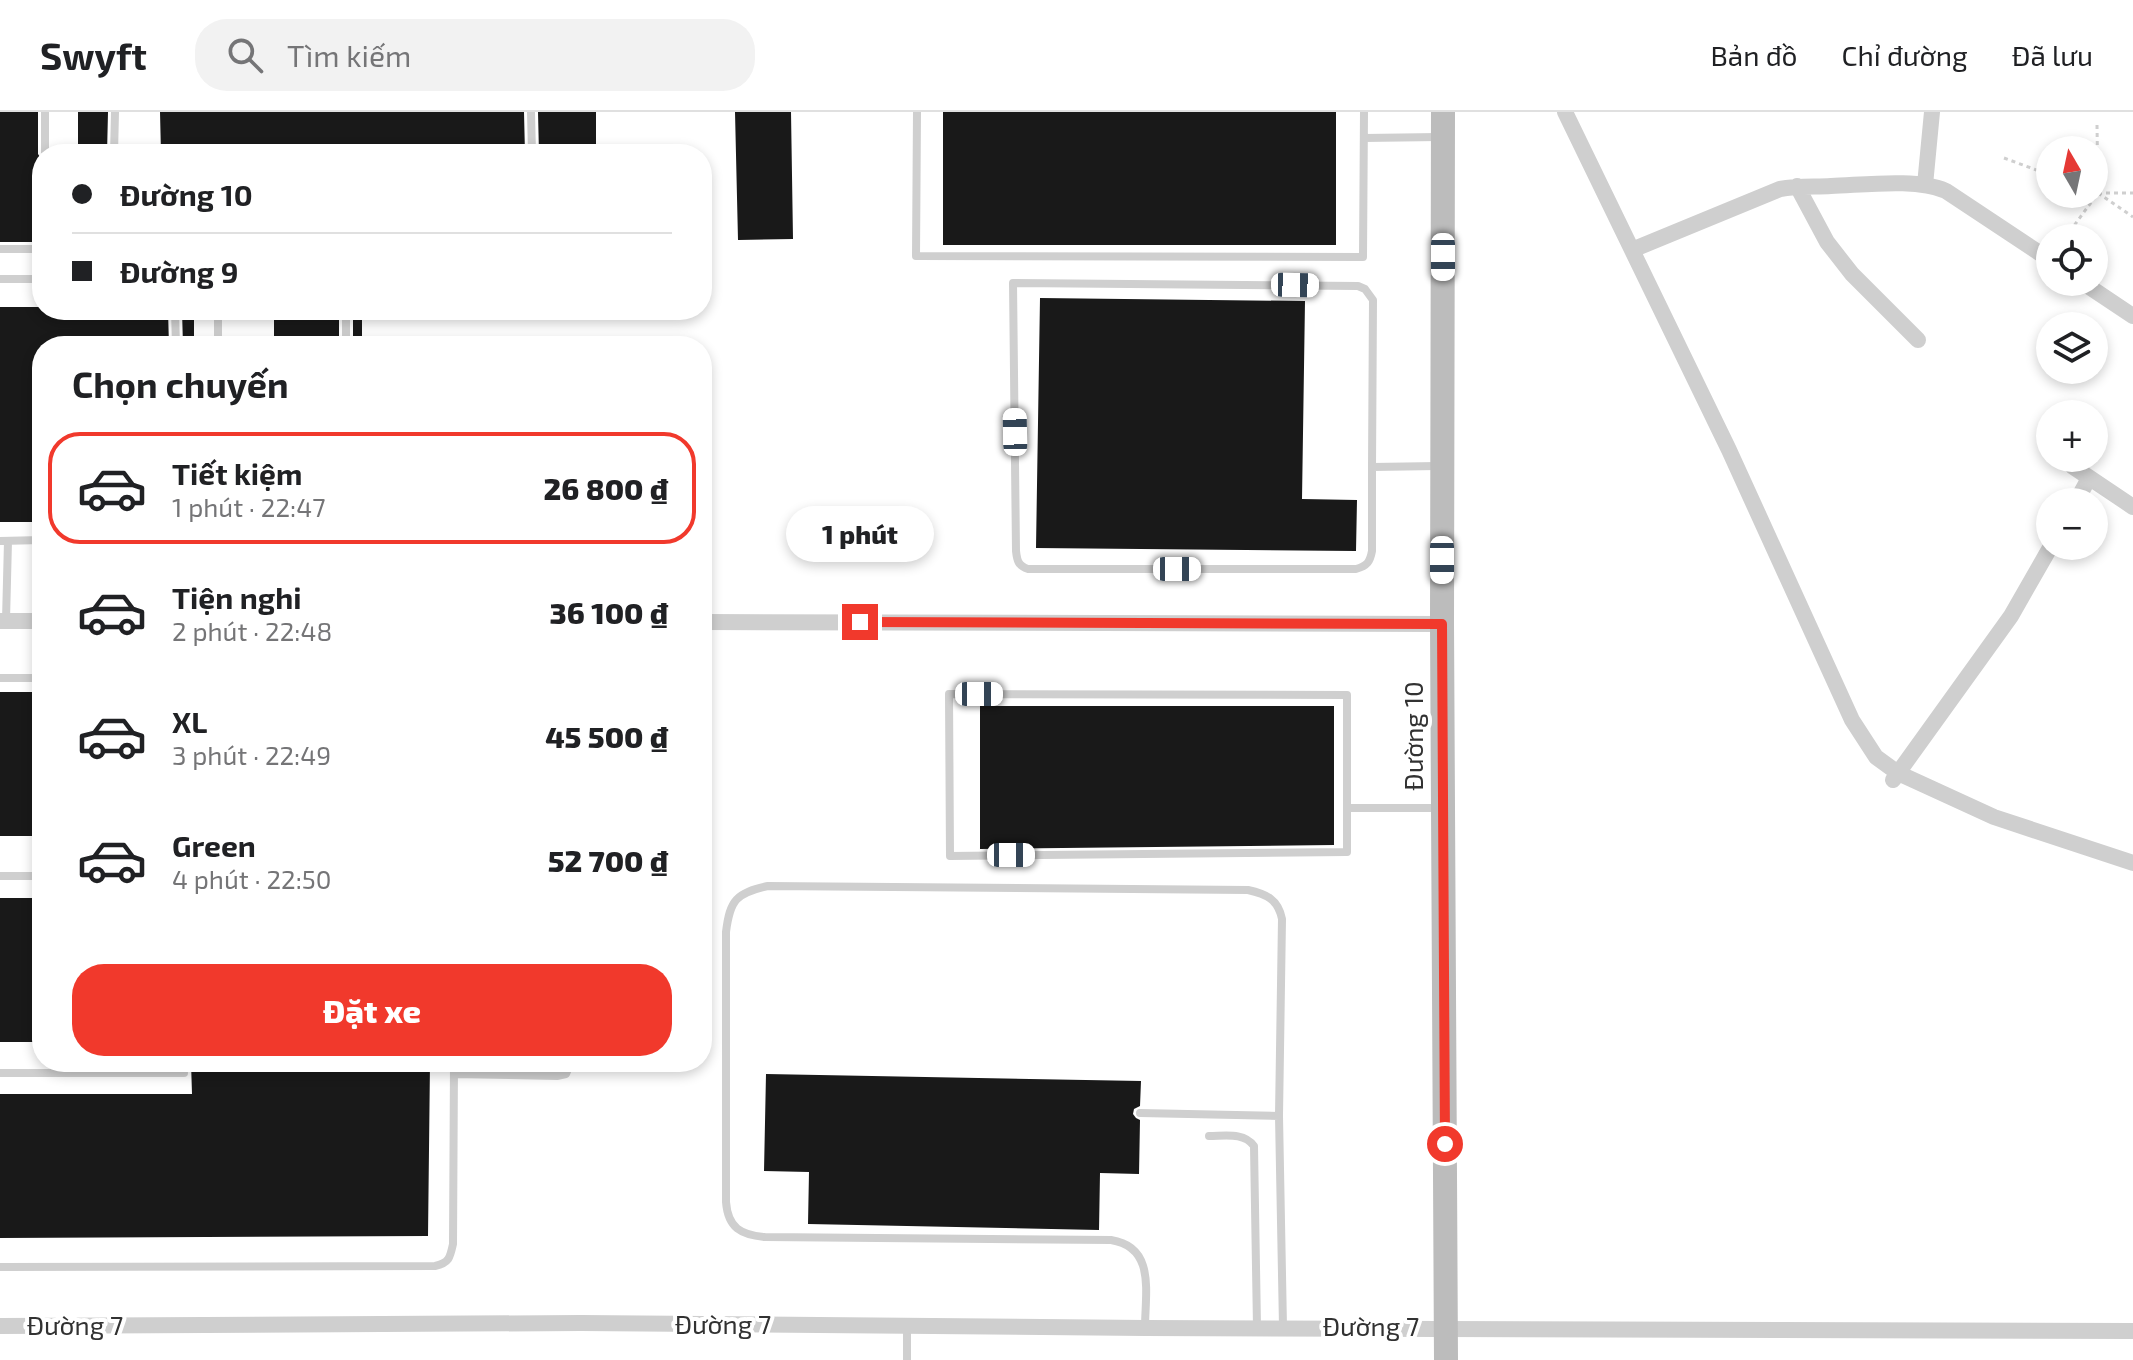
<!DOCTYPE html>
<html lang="vi">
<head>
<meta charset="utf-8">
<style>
	:root { --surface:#fff; --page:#f2f2f2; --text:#202124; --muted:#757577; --line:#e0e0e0; --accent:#f1392c }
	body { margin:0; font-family:"Exo 2",sans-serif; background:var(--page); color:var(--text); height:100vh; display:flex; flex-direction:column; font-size:30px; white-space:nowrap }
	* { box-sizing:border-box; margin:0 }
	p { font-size:26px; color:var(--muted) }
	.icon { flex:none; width:44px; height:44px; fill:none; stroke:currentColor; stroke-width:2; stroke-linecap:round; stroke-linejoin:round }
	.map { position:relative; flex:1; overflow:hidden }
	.panel { position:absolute; left:32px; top:224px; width:680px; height:736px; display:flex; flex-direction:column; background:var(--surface); border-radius:32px; box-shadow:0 4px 12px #0003 }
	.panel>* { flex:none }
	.hud { position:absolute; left:32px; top:32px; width:680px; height:176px; border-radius:32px; box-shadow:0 4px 12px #0003; display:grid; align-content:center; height:176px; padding:0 40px; background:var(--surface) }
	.needle { width:52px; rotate:351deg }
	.fabs { position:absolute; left:2036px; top:24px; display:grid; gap:16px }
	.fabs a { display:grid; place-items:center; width:72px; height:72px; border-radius:50%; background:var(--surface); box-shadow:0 4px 12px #0003; font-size:40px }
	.end { position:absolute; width:36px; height:36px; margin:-18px; border:10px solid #f1392c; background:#fff; box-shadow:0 0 0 4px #fff }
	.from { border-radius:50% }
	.bubble { position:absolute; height:56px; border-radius:28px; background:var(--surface); box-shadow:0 4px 12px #0003; font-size:26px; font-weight:800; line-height:56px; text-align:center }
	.car { position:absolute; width:24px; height:48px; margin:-24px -12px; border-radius:10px; box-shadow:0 0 6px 2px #0007; background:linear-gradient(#fff 24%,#345 0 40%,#fff 0 76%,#345 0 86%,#fff 0) }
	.hud b { display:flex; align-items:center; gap:28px; height:76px; font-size:30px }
	.hud b+b { border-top:2px solid var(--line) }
	.hud i { width:20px; height:20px; background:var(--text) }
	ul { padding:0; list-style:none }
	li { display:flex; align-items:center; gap:24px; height:112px; margin:0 16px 12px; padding:0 24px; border:4px solid transparent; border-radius:32px }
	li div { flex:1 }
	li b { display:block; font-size:30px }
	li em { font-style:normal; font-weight:800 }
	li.current { border-color:var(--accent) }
	li>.icon { width:72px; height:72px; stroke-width:1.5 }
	h2 { padding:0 40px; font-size:36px; line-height:96px }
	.cta { display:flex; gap:16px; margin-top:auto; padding:16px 40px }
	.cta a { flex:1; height:92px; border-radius:32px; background:var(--accent); color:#fff; font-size:32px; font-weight:800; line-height:92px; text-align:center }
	header { display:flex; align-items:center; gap:48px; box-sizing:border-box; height:112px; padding:0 40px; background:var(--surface); border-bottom:2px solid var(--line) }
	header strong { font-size:38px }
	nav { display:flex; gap:44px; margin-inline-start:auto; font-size:28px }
	.search { width:560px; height:72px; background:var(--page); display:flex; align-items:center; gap:20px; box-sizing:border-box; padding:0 28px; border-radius:32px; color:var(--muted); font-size:30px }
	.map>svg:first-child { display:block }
	.building { fill:#191919 }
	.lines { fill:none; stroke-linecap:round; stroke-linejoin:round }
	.path { stroke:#cfcfcf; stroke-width:3; stroke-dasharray:4 4; stroke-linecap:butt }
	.lane { stroke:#cfcfcf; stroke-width:8 }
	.street { stroke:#cfcfcf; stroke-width:16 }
	.secondary { stroke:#bcbcbc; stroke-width:24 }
	.route { stroke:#f1392c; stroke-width:10 }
	.labels { text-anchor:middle; stroke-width:8; stroke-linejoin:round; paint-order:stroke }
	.street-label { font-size:26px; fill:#323232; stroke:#fff }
</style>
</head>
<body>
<header>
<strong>Swyft</strong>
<div class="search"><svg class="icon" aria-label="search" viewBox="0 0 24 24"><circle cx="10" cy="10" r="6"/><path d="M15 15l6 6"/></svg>Tìm kiếm</div>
<nav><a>Bản đồ</a><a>Chỉ đường</a><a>Đã lưu</a></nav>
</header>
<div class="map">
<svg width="2133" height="1248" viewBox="0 0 2133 1248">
	<rect width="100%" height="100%" fill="#fff"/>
	<!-- building -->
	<path class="building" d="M0,0H38V42L42,48V130H0Z
		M78,0H108L107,42H78Z
		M160,0H524L525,42H161Z
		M538,0H596V42H539Z
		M735,0H791L793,127L738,128Z
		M943,0H1336V133H943Z
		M1040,186L1305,189L1302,387L1357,388L1356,439L1036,436Z
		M0,195H42V198H168L169,234H42V410H0Z
		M182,198H194V234H183Z
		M274,204L339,205V234H274Z
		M353,205H362V234H353Z
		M0,580H42V724H0Z
		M980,594H1334V733L980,737Z
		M0,786H42V930H0Z
		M191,950H430L428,1124L0,1126V982H192Z
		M766,962L1141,969L1140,994L1134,997L1133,1002L1136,1006L1140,1008L1139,1062L1100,1061L1099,1118L808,1112L809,1060L764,1059Z"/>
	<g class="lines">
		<!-- path -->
		<path class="path" d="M2097,13L2098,81
			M2004,46L2050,63
			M2098,81L2133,105
			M2098,81H2133
			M2065,126L2098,81L2094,80"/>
		<!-- lane -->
		<path class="lane" d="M531,0L532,42
			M917,0L916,144L1363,145L1364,0
			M1364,26L1439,25
			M45,42V0
			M114,42L115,0
			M0,137H42
			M0,167H42
			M175,198L176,234
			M218,234V198
			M346,234V198
			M1372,355L1373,188L1365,177L1358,174L1013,171L1016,439C1017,448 1018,454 1028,457H1356C1367,454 1370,450 1372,439V355L1438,354
			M0,429L42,428
			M6,508L8,429
			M0,566H42
			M949,582L1347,583V740L950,744Z
			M1347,696H1439
			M0,764H42
			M0,961H184
			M454,962L557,964L566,962L571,950
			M1140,1001L1279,1004L1282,807C1278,787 1266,782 1248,778L768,774C736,781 730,788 726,820V1090C728,1116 741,1123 765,1125L1111,1128C1156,1135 1145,1181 1145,1216
			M1279,1004L1283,1215
			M1209,1024C1225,1024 1244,1020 1254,1034L1257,1215
			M0,1155L435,1154C449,1151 450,1146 453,1132L454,950
			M907,1214V1248"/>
		<!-- street -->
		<path class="street" d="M1565,0L1729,338L1852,608L1876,645L1898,661L1994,705L2133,751
			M1925,73L1932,0
			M1797,74L1827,130L1852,162L1918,228
			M1632,138L1780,77C1797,74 1814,75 1831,74C1864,73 1917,66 1946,79L2050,148
			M2082,170L2133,204
			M2072,354L2133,395
			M2076,390L2089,366
			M0,509H42
			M702,510L1442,512
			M1893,668L2011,504L2051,434
			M0,1214L581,1211L1145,1216L2133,1219"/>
		<!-- secondary -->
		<path class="secondary" d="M1443,0L1442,512L1446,1248"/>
	</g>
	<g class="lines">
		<!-- route -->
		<path class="route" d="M860,510L1442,512L1445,1032"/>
	</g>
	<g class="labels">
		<!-- street labels -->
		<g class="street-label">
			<text transform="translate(1414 624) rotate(-90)" y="9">Đường 10</text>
			<text x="723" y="1222">Đường 7</text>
			<text x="75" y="1223">Đường 7</text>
			<text x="1371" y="1224">Đường 7</text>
		</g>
	</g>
</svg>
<div class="fabs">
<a><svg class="needle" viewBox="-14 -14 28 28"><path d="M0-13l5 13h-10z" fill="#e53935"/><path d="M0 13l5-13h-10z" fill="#757577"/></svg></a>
<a><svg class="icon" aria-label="locate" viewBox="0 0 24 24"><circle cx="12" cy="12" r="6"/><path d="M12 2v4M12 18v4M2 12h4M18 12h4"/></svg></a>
<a><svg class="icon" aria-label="layers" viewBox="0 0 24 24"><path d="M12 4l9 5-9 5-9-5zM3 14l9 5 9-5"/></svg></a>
<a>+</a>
<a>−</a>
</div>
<i class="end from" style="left:1445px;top:1032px"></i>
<i class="end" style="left:860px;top:510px"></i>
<div class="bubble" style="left:786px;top:394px;width:148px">1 phút</div>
<i class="car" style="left:1443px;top:145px;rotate:180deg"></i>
<i class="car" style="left:1295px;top:173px;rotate:91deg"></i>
<i class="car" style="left:1015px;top:320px;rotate:359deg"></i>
<i class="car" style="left:1442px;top:448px;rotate:180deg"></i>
<i class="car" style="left:1177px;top:457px;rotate:90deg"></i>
<i class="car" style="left:979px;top:582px;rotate:90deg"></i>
<i class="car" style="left:1011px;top:743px;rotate:90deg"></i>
<div class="hud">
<b><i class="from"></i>Đường 10</b>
<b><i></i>Đường 9</b>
</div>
<section class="panel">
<h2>Chọn chuyến</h2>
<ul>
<li class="current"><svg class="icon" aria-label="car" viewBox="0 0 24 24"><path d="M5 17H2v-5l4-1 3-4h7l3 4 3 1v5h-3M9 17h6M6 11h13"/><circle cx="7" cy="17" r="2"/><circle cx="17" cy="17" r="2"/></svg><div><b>Tiết kiệm</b><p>1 phút · 22:47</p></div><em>26 800 ₫</em></li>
<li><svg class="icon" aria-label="car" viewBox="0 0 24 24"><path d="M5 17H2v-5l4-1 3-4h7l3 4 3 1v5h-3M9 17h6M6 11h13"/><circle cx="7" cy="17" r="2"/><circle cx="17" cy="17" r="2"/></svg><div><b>Tiện nghi</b><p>2 phút · 22:48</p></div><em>36 100 ₫</em></li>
<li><svg class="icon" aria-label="car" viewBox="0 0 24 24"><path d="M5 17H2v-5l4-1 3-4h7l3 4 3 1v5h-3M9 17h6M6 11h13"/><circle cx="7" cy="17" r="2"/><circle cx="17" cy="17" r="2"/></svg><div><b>XL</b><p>3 phút · 22:49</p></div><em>45 500 ₫</em></li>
<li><svg class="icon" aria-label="car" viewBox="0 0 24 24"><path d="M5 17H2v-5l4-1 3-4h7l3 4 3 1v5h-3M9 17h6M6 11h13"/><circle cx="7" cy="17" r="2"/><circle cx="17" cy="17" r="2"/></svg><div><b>Green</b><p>4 phút · 22:50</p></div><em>52 700 ₫</em></li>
</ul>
<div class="cta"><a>Đặt xe</a></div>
</section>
</div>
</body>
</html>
